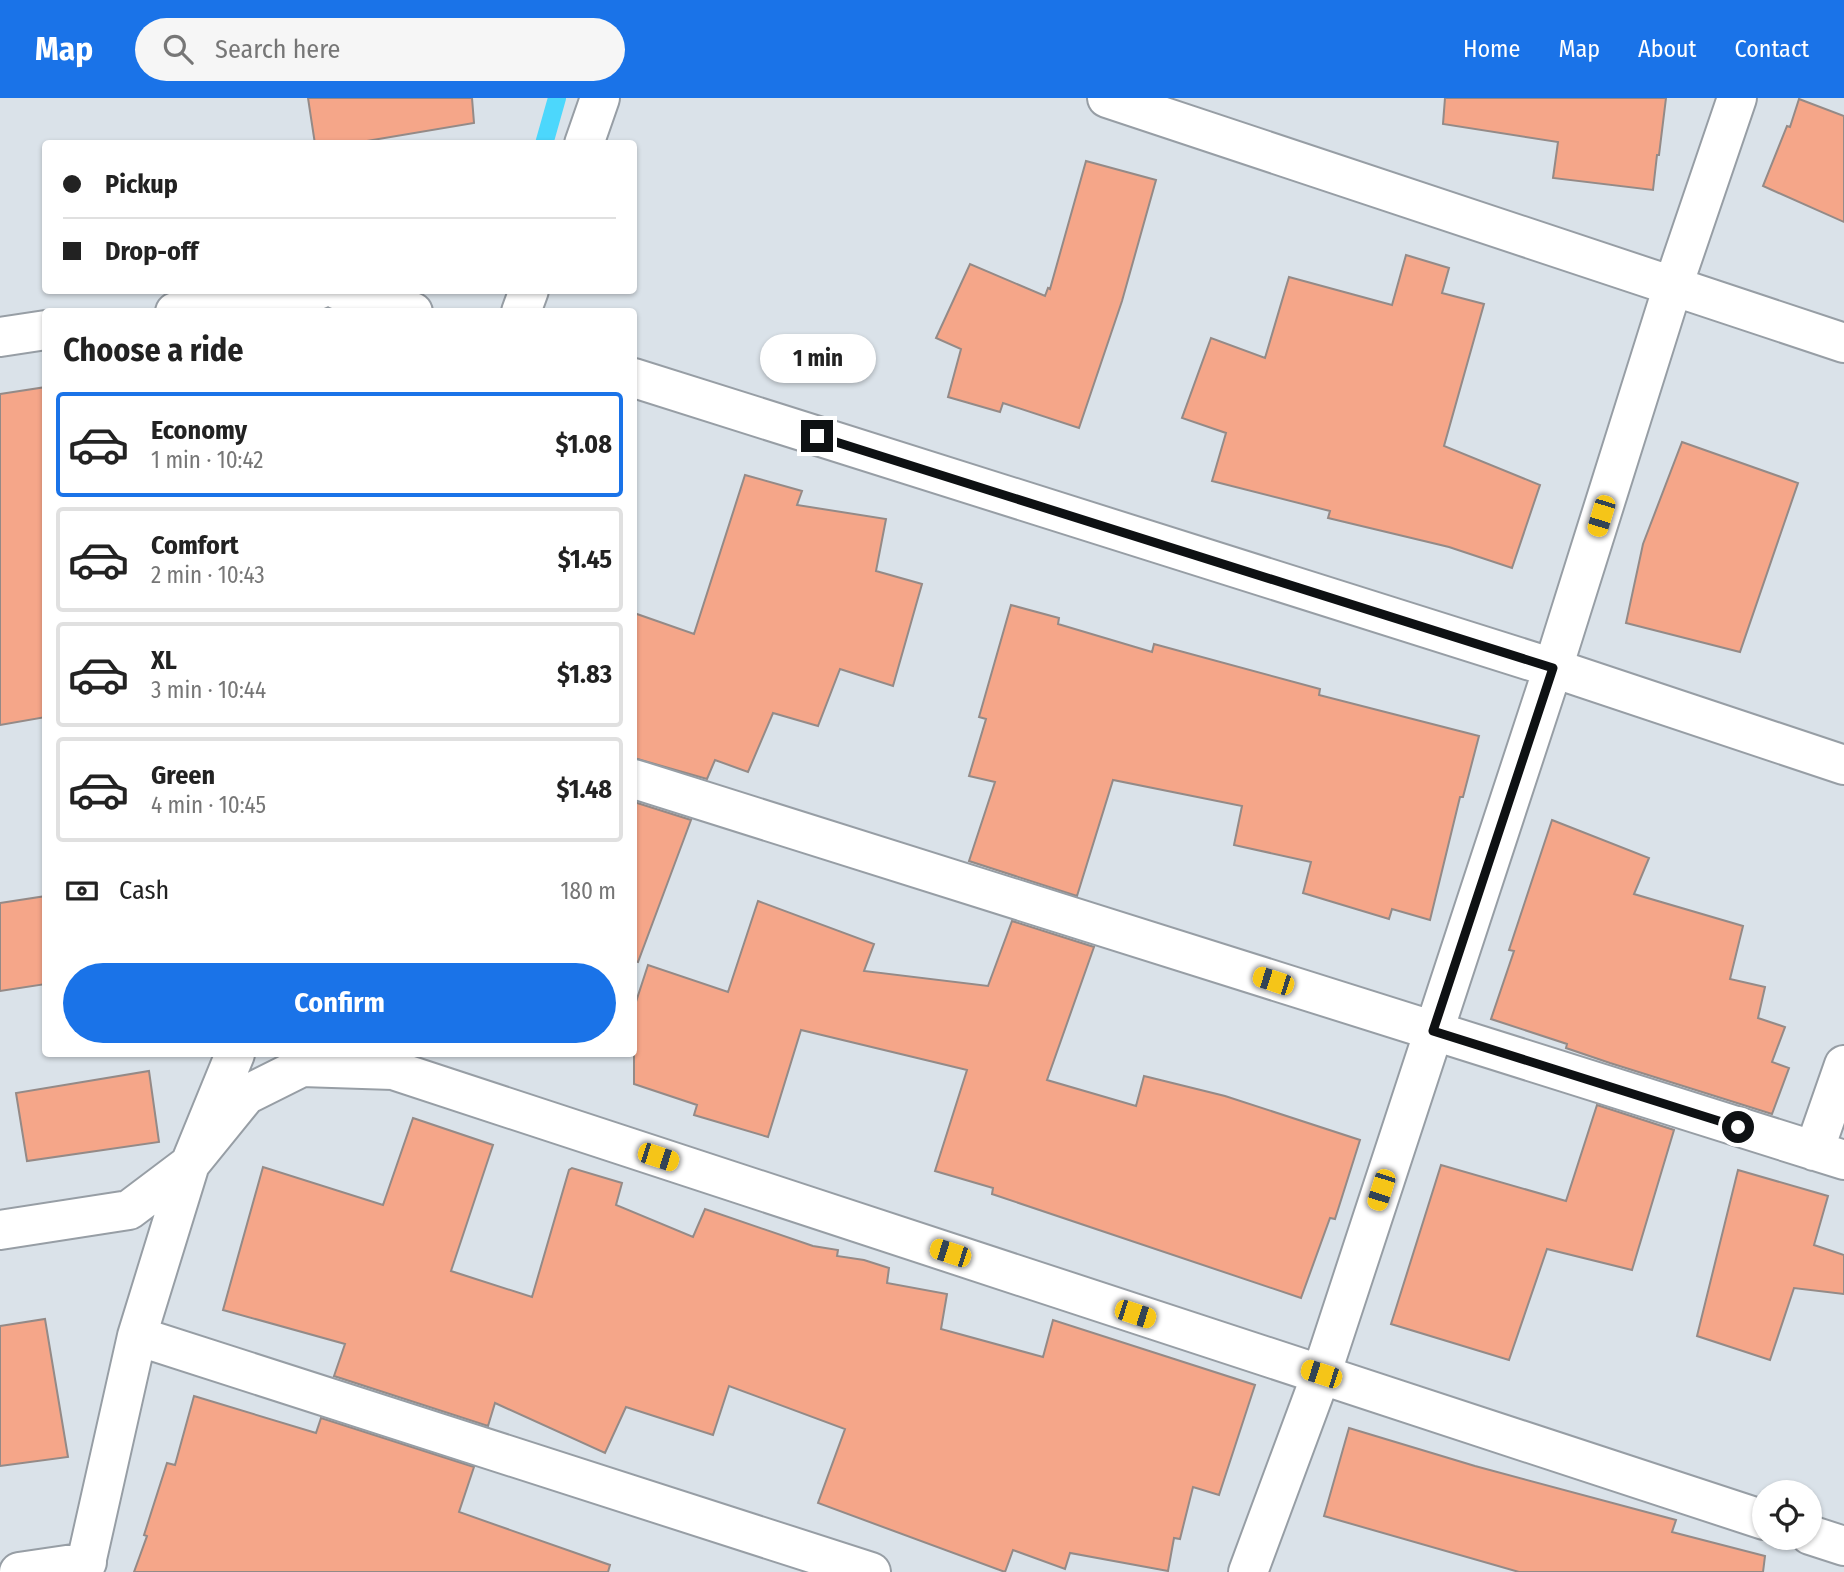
<!DOCTYPE html>
<html lang="en">
<head>
<meta charset="utf-8">
<style>
	:root { --surface:#fff; --page:#f6f6f6; --text:#222; --muted:#767676; --line:#e0e0e0; --accent:#1a73e8 }
	body { margin:0; font-family:"Fira Sans Condensed",sans-serif; background:var(--page); color:var(--text); height:100vh; display:flex; flex-direction:column; font-size:26px; white-space:nowrap }
	* { box-sizing:border-box; margin:0 }
	p { font-size:23px; color:var(--muted) }
	.icon { flex:none; width:38px; height:38px; fill:none; stroke:currentColor; stroke-width:2; stroke-linecap:round; stroke-linejoin:round }
	.map { position:relative; flex:1; overflow:hidden }
	.drawer { position:absolute; left:42px; top:210px; width:595px; height:749px; display:flex; flex-direction:column; background:var(--surface); border-radius:7px; box-shadow:0 2px 5px #0004 }
	.drawer>* { flex:none }
	.hud { position:absolute; left:42px; top:42px; width:595px; height:154px; border-radius:7px; box-shadow:0 2px 5px #0004; display:grid; align-content:center; height:154px; padding:0 21px; background:var(--surface) }
	.controls { position:absolute; left:1752px; top:1382px; display:grid; gap:14px }
	.controls a { display:grid; place-items:center; width:70px; height:70px; border-radius:50%; background:var(--surface); box-shadow:0 2px 5px #0004; font-size:35px }
	.end { position:absolute; width:32px; height:32px; margin:-16px; border:9px solid #0e1113; background:#fff; box-shadow:0 0 0 4px #fff }
	.from { border-radius:50% }
	.bubble { position:absolute; height:49px; border-radius:24px; background:var(--surface); box-shadow:0 2px 5px #0004; font-size:23px; font-weight:700; line-height:49px; text-align:center }
	.car { position:absolute; width:21px; height:42px; margin:-21px -10px; border-radius:9px; box-shadow:0 0 5px 2px #0007; background:linear-gradient(#f5c518 24%,#345 0 40%,#f5c518 0 76%,#345 0 86%,#f5c518 0) }
	.hud b { display:flex; align-items:center; gap:24px; height:66px; font-size:26px }
	.hud b+b { border-top:2px solid var(--line) }
	.hud i { width:18px; height:18px; background:var(--text) }
	ul { padding:0; list-style:none }
	li { display:flex; align-items:center; gap:21px; height:105px; margin:0 14px 10px; padding:0 7px; border:4px solid var(--line); border-radius:7px }
	li div { flex:1 }
	li b { display:block; font-size:26px }
	li em { font-style:normal; font-weight:700 }
	li.active { border-color:var(--accent) }
	li>.icon { width:63px; height:63px; stroke-width:1.5 }
	h2 { padding:0 21px; font-size:32px; line-height:84px }
	.pay { display:flex; align-items:center; gap:18px; height:77px; padding:0 21px; font-size:26px }
	.pay p { margin-inline-start:auto }
	.primary-button { display:flex; gap:14px; margin-top:auto; padding:14px 21px }
	.primary-button a { flex:1; height:80px; border-radius:42px; background:var(--accent); color:#fff; font-size:28px; font-weight:700; line-height:80px; text-align:center }
	header { display:flex; align-items:center; gap:42px; box-sizing:border-box; height:98px; padding:0 35px; background:var(--accent); color:#fff }
	header strong { font-size:33px }
	nav { display:flex; gap:38px; margin-inline-start:auto; font-size:24px }
	.search { width:490px; height:63px; background:var(--page); display:flex; align-items:center; gap:18px; box-sizing:border-box; padding:0 24px; border-radius:38px; color:var(--muted); font-size:26px }
	.map>svg:first-child { display:block }
	.lines { fill:none; stroke-linecap:round; stroke-linejoin:round }
	.stream { stroke:#4cd7fc; stroke-width:18 }
	.building { fill:#f5a689; stroke:#948a87; stroke-width:2 }
	.minor-casing { stroke:#979ea5; stroke-width:42 }
	.minor { stroke:#fff; stroke-width:38 }
	.route { stroke:#0e1113; stroke-width:9 }
</style>
</head>
<body>
<header>
<strong>Map</strong>
<div class="search"><svg class="icon" aria-label="search" viewBox="0 0 24 24"><circle cx="10" cy="10" r="6"/><path d="M15 15l6 6"/></svg>Search here</div>
<nav><a>Home</a><a>Map</a><a>About</a><a>Contact</a></nav>
</header>
<div class="map">
<svg width="1844" height="1474" viewBox="0 0 1844 1474">
	<rect width="100%" height="100%" fill="#dae2e9"/>
	<g class="lines">
		<!-- stream -->
		<path class="stream" d="M544,46L557,0"/>
	</g>
	<!-- building -->
	<path class="building" d="M308,0H472L474,25L349,46H315Z
		M1445,0H1666L1659,57H1657L1653,92L1553,80L1558,44L1443,26Z
		M1799,1L1844,18V124L1763,88L1787,28L1790,29Z
		M1086,63L1156,82L1122,203L1079,330L1003,305L1000,314L948,299L961,251L936,240L970,166L1045,198L1048,190L1050,191Z
		M1406,157L1449,170L1442,195L1484,206L1444,348L1540,387L1512,470L1449,449L1328,420L1330,413L1212,383L1226,335L1182,320L1211,240L1265,260L1289,179L1392,207Z
		M46,289V619L0,627V296Z
		M1682,344L1798,385L1740,554L1626,525L1643,446Z
		M745,377L802,393L797,407L886,421L876,473L922,486L893,588L840,571L818,628L773,615L748,674L715,662L707,681L634,660V515L694,536Z
		M1011,507L1059,520L1058,526L1152,554L1154,546L1320,591L1319,597L1479,638L1463,699H1460L1430,822L1392,811L1389,821L1303,795L1311,764L1234,747L1242,708L1113,682L1077,798L969,763L995,684L969,678L986,621L979,619Z
		M634,704L691,722L638,864L634,863Z
		M1552,722L1649,760L1634,796L1743,828L1730,881L1765,889L1758,920L1785,929L1772,964L1789,970L1772,1016L1610,965L1566,950L1567,946L1491,921L1514,853L1509,852Z
		M46,798V886L0,893V805Z
		M758,803L874,846L864,873L988,888L1012,823L1094,849L1047,982L1136,1008L1144,978L1225,998L1360,1042L1335,1121L1330,1120L1301,1200L992,1096L993,1090L935,1073L967,972L801,932L768,1039L694,1017L697,1007L634,986V910L648,867L728,894Z
		M149,973L159,1044L27,1063L16,995Z
		M1597,1007L1674,1032L1632,1172L1547,1151L1509,1262L1391,1226L1441,1067L1566,1103Z
		M413,1020L493,1047L451,1173L532,1199L569,1072L572,1070L622,1085L616,1107L693,1139L705,1111L813,1148L838,1152L837,1158L864,1162L889,1170L887,1185L947,1196L941,1231L1043,1259L1053,1222L1255,1287L1219,1397L1193,1389L1180,1441L1174,1440L1168,1473L1070,1455L1065,1471L1013,1452L1005,1474L818,1405L845,1331L729,1288L713,1337L626,1309L605,1355L495,1305L488,1328L334,1278L345,1246L223,1212L263,1069L383,1107Z
		M1738,1072L1828,1098L1814,1147L1844,1157V1196L1794,1190L1770,1262L1697,1238Z
		M45,1221L68,1359L0,1368V1228Z
		M194,1298L316,1335L321,1320L474,1369L459,1414L610,1467L608,1474H134L147,1438L144,1437L167,1365L175,1367Z
		M1349,1330L1475,1368L1676,1422L1672,1434L1765,1458L1763,1474H1519L1324,1418Z"/>
	<g class="lines">
		<!-- minor casing -->
		<g class="minor-casing">
			<path id="minor" d="M1107,0L1844,245
				M584,46L600,0
				M338,192L413,214
				M175,214L318,192
				M521,214L529,192
				M0,239L46,232
				M634,280L1553,570L1844,667
				M634,681L1844,1062
				M1814,1053L1844,967
				M0,1132L129,1112L190,1066L246,997L302,969L393,972L1764,1422
				M137,1238L871,1474
				M1810,1437L1844,1448
				M19,1474L87,1464
				M84,1474L137,1238L190,1066L235,956
				M1248,1474L1321,1277L1553,570L1673,188L1737,0"/>
		</g>
		<!-- minor -->
		<use href="#minor" class="minor"/>
	</g>
	<g class="lines">
		<!-- route -->
		<path class="route" d="M817,338L1553,570L1433,933L1738,1029"/>
	</g>
</svg>
<div class="controls">
<a><svg class="icon" aria-label="locate" viewBox="0 0 24 24"><circle cx="12" cy="12" r="6"/><path d="M12 2v4M12 18v4M2 12h4M18 12h4"/></svg></a>
</div>
<i class="end from" style="left:1738px;top:1029px"></i>
<i class="end" style="left:817px;top:338px"></i>
<div class="bubble" style="left:760px;top:236px;width:116px">1 min</div>
<i class="car" style="left:1601px;top:418px;rotate:197deg"></i>
<i class="car" style="left:1273px;top:883px;rotate:288deg"></i>
<i class="car" style="left:658px;top:1059px;rotate:108deg"></i>
<i class="car" style="left:1381px;top:1092px;rotate:198deg"></i>
<i class="car" style="left:950px;top:1155px;rotate:288deg"></i>
<i class="car" style="left:1135px;top:1216px;rotate:108deg"></i>
<i class="car" style="left:1321px;top:1276px;rotate:288deg"></i>
<div class="hud">
<b><i class="from"></i>Pickup</b>
<b><i></i>Drop-off</b>
</div>
<section class="drawer">
<h2>Choose a ride</h2>
<ul>
<li class="active"><svg class="icon" aria-label="car" viewBox="0 0 24 24"><path d="M5 17H2v-5l4-1 3-4h7l3 4 3 1v5h-3M9 17h6M6 11h13"/><circle cx="7" cy="17" r="2"/><circle cx="17" cy="17" r="2"/></svg><div><b>Economy</b><p>1 min · 10:42</p></div><em>$1.08</em></li>
<li><svg class="icon" aria-label="car" viewBox="0 0 24 24"><path d="M5 17H2v-5l4-1 3-4h7l3 4 3 1v5h-3M9 17h6M6 11h13"/><circle cx="7" cy="17" r="2"/><circle cx="17" cy="17" r="2"/></svg><div><b>Comfort</b><p>2 min · 10:43</p></div><em>$1.45</em></li>
<li><svg class="icon" aria-label="car" viewBox="0 0 24 24"><path d="M5 17H2v-5l4-1 3-4h7l3 4 3 1v5h-3M9 17h6M6 11h13"/><circle cx="7" cy="17" r="2"/><circle cx="17" cy="17" r="2"/></svg><div><b>XL</b><p>3 min · 10:44</p></div><em>$1.83</em></li>
<li><svg class="icon" aria-label="car" viewBox="0 0 24 24"><path d="M5 17H2v-5l4-1 3-4h7l3 4 3 1v5h-3M9 17h6M6 11h13"/><circle cx="7" cy="17" r="2"/><circle cx="17" cy="17" r="2"/></svg><div><b>Green</b><p>4 min · 10:45</p></div><em>$1.48</em></li>
</ul>
<div class="pay"><svg class="icon" aria-label="cash" viewBox="0 0 24 24"><path d="M3 7h18v10H3z"/><circle cx="12" cy="12" r="2"/></svg>Cash<p>180 m</p></div>
<div class="primary-button"><a>Confirm</a></div>
</section>
</div>
</body>
</html>
